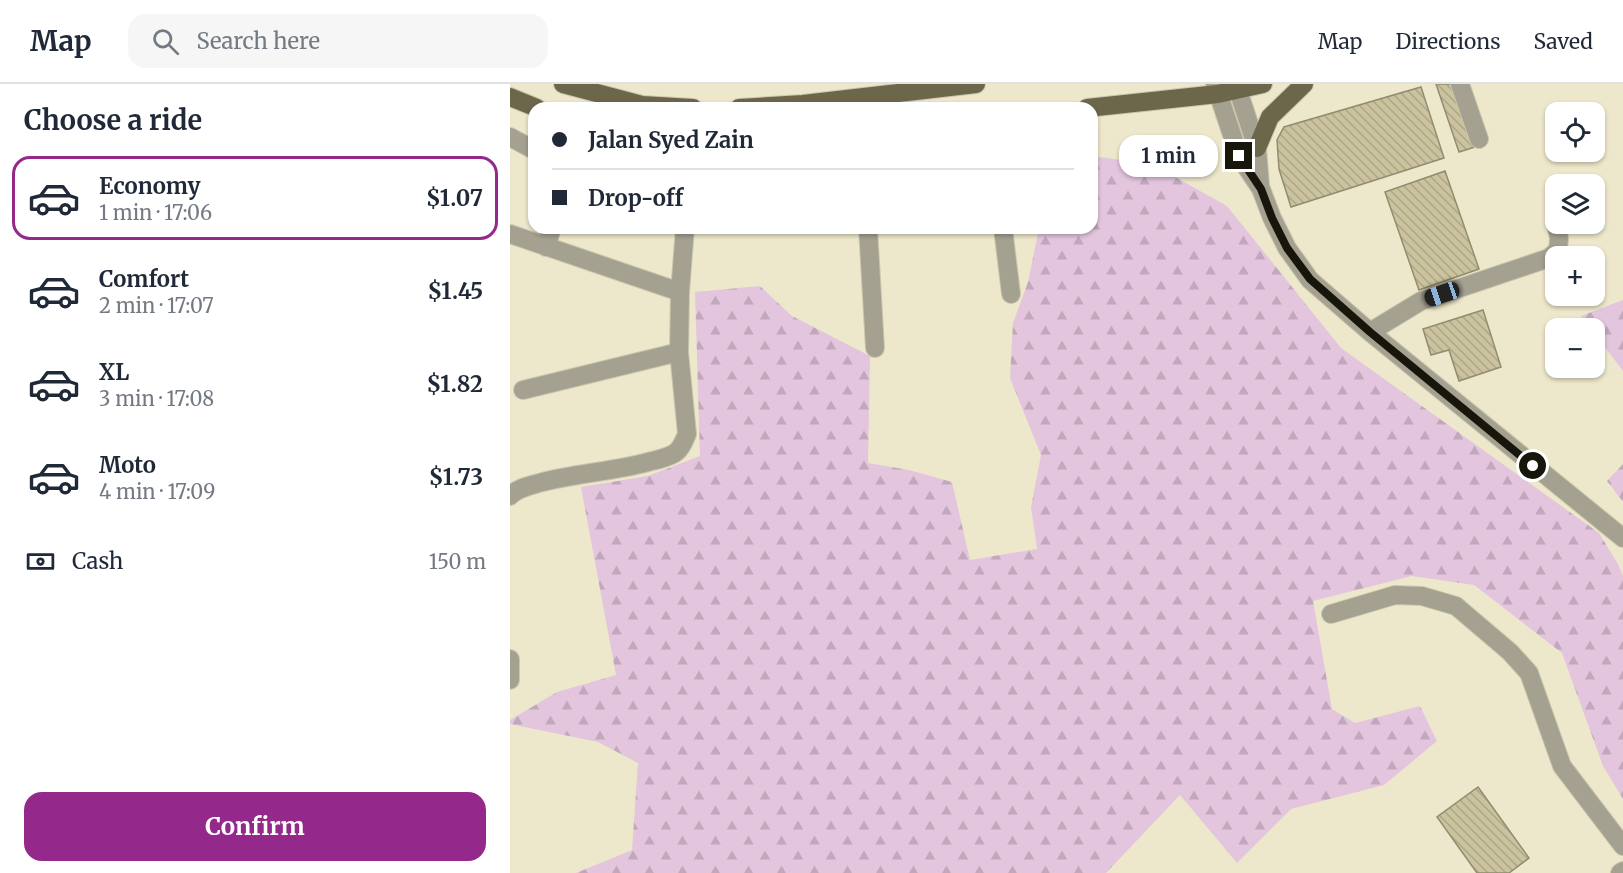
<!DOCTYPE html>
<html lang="en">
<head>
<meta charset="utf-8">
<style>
	:root { --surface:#fff; --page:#f6f6f7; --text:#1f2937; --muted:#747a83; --line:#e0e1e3; --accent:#94298b }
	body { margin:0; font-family:Merriweather,serif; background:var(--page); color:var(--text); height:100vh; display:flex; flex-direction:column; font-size:22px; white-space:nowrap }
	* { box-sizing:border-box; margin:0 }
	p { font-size:20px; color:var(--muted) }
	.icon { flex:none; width:33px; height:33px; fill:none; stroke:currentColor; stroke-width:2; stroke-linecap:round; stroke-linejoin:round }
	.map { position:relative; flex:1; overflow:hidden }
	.details { display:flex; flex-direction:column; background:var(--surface); width:510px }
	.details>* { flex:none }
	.top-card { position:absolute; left:18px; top:18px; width:570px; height:132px; border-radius:18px; box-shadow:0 2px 4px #0004; display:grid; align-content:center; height:132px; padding:0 24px; background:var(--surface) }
	.fabs { position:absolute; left:1035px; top:18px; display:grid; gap:12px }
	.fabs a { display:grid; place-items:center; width:60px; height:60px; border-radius:12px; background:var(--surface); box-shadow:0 2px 4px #0004; font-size:30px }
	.end { position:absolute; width:27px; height:27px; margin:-14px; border:8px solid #18160b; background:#fff; box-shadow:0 0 0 3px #fff }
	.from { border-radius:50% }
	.bubble { position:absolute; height:42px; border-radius:18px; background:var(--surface); box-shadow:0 2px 4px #0004; font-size:20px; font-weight:700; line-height:42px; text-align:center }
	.car { position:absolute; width:18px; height:36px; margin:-18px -9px; border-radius:8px; box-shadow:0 0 4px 2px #0007; background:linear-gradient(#222 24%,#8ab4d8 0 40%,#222 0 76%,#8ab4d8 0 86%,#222 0) }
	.top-card b { display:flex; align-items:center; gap:21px; height:57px; font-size:22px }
	.top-card b+b { border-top:2px solid var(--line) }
	.top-card i { width:15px; height:15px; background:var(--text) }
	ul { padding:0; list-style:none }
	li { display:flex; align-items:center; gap:18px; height:84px; margin:0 12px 9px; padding:0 12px; border:3px solid transparent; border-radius:18px }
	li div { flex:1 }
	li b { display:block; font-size:22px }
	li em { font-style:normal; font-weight:700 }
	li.on { border-color:var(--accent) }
	li>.icon { width:54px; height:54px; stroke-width:1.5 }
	h2 { padding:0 24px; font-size:27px; line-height:72px }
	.pay { display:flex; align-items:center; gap:15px; height:66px; padding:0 24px; font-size:22px }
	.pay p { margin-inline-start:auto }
	.cta { display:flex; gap:12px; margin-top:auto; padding:12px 24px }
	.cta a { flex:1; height:69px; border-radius:18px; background:var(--accent); color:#fff; font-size:24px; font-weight:700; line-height:69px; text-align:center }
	header { display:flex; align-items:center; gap:36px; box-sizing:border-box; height:84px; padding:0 30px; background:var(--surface); border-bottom:2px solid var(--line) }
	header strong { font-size:28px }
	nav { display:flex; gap:33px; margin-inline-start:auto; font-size:21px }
	.search { width:420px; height:54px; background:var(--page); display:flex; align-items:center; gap:15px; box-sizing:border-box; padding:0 21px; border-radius:18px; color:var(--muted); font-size:22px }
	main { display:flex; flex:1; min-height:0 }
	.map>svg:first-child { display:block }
	.forest { fill:url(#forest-firs) }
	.building { fill:url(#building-back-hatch); stroke:#918c71; stroke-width:1.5 }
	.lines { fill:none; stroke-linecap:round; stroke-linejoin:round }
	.minor-casing { stroke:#cbc6ac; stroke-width:20 }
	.major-casing { stroke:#cbc6ac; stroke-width:20 }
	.minor { stroke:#a4a191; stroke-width:18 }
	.major { stroke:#6c674a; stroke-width:18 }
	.route { stroke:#18160b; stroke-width:8 }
</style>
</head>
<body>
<header>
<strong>Map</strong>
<div class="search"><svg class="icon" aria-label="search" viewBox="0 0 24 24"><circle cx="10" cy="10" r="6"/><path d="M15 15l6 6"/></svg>Search here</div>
<nav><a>Map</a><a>Directions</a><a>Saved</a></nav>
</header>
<main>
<section class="details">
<h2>Choose a ride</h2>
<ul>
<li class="on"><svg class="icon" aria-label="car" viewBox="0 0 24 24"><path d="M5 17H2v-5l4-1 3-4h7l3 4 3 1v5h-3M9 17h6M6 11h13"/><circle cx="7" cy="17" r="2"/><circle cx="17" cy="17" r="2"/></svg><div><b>Economy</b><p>1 min · 17:06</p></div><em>$1.07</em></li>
<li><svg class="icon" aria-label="car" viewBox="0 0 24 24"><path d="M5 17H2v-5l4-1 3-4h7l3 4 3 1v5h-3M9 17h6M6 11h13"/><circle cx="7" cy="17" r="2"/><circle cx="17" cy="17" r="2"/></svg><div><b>Comfort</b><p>2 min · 17:07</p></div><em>$1.45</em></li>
<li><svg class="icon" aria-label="car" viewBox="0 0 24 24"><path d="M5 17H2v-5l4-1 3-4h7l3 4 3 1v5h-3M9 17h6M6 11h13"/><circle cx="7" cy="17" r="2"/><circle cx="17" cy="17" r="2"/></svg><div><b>XL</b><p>3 min · 17:08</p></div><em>$1.82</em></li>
<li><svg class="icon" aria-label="car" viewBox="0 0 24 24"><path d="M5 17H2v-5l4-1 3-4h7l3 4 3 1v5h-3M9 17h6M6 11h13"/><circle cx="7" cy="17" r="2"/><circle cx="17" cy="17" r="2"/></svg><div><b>Moto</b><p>4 min · 17:09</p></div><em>$1.73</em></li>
</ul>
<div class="pay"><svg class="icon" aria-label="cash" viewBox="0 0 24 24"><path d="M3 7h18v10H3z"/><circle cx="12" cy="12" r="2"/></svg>Cash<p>150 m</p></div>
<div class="cta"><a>Confirm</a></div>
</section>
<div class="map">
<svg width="1113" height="789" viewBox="0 0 1113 789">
	<defs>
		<pattern id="forest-firs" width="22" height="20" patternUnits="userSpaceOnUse" patternTransform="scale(1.5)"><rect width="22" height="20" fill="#e3c5de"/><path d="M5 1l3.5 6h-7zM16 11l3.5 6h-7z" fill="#c2a8bd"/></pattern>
		<pattern id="building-back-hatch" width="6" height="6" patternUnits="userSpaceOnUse" patternTransform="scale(1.5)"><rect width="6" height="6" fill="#cac39e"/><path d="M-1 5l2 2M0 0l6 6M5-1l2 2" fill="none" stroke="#ada787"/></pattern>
	</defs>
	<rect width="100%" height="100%" fill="#ede8cb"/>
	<!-- forest -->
	<path class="forest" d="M582,72L642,80L717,122L831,264L1089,449L1108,480L1113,492V715L1093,682L1052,569L964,501L902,492L803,517L822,625L845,639L910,622L927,657L874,701L781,725L727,779L670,711L596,789H66L122,766L128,679L88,658L0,640V636L47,608L106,591L71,403L138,392L190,372L185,208L250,202L282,232L360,272L358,379L399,386L442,398L460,476L527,465L521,423L531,371L500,294L503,239L518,198L529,144H582Z
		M1113,216V287L1085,250L1084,244H1081L1071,232Z
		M1113,380V418L1097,397Z"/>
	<!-- building -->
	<path class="building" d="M926,0H944L965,63L949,68Z
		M911,3L934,74L781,123L769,85L767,56L774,43Z
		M935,87L969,185L909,206L875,108Z
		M973,226L991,283L949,297L939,266L921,271L913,245Z
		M968,703L1019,774L999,789H967L927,733Z"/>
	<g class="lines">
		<!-- minor casing -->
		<g class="minor-casing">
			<path id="minor" d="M705,0L729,72L751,105L762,134L777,164L800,196L860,248L1113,454
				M726,0L747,64L750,101
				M950,0L969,55
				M0,53L24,66
				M358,144L365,264
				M493,144L501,210
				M0,150L170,208
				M36,163L42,144
				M860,248L911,217L1039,174L1048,166L1049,154L1046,140
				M13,306L169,268
				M0,412C7,404 19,402 29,399C65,389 102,388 138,378C146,376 157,374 165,369C171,365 174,357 177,350L169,268L170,208L175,144
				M821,530L885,511L912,512L946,522L1000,568L1019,589L1052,682L1113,762
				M0,575V596
				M1110,789L1113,787"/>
		</g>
		<!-- major casing -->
		<g class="major-casing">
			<path id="major" d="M53,0L132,21L183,24
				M0,13L27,24
				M229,24L293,20L466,0
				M577,24L708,10L753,0
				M747,64L760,33L794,0"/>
		</g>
		<!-- minor -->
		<use href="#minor" class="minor"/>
		<!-- major -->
		<use href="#major" class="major"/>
	</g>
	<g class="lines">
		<!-- route -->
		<path class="route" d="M729,72L751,105L762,134L777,164L800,195L860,248L1023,382"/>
	</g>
</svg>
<div class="fabs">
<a><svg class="icon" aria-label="locate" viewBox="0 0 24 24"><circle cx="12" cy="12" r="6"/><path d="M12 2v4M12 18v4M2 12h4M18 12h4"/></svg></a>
<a><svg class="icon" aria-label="layers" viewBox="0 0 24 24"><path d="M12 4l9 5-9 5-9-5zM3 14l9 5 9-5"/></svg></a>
<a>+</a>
<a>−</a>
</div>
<i class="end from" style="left:1023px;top:382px"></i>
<i class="end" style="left:729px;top:72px"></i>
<div class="bubble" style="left:609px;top:51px;width:99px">1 min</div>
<i class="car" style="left:932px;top:210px;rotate:251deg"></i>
<div class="top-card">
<b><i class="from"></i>Jalan Syed Zain</b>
<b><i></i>Drop-off</b>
</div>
</div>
</main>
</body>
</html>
